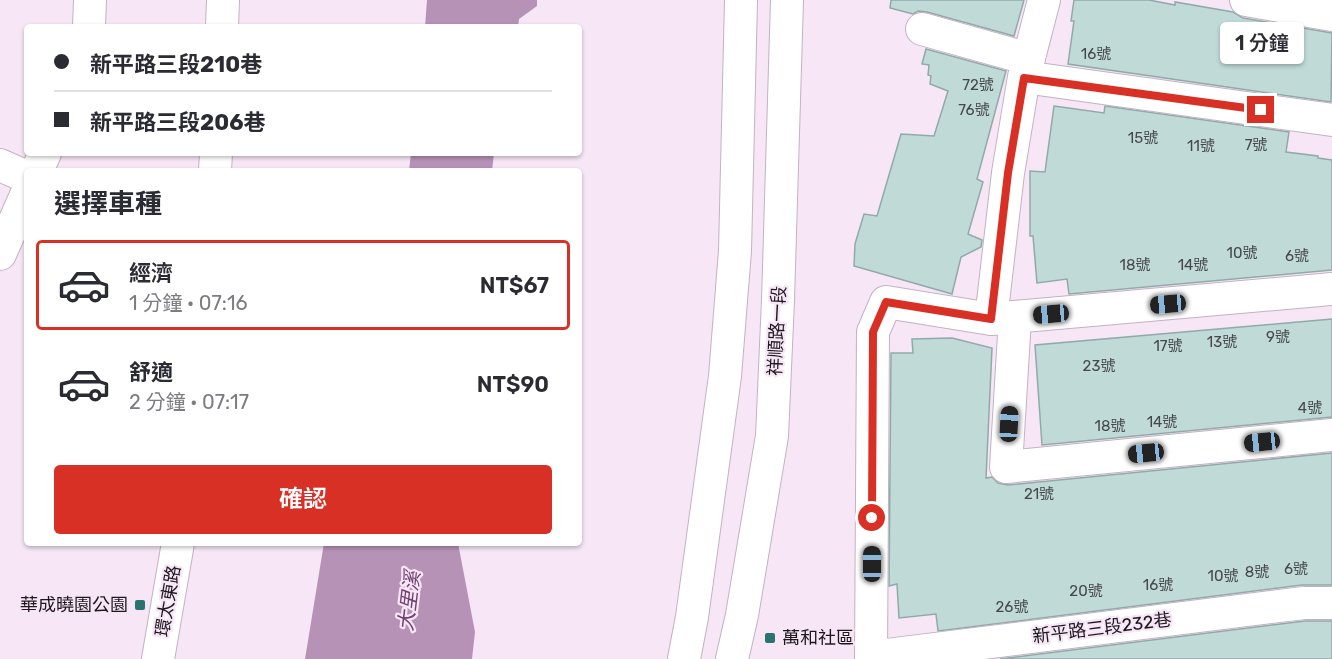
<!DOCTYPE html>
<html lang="zh-TW">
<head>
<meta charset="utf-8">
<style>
	:root { --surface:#fff; --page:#f7f7f7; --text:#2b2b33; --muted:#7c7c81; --line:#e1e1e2; --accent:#d93025 }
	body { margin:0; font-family:Rubik,"Noto Sans TC",sans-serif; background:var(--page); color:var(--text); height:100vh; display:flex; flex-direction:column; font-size:22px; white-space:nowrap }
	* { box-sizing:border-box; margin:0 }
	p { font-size:20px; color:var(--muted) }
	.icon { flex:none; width:33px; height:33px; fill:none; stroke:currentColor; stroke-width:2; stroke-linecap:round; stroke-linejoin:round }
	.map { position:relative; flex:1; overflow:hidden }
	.sheet { position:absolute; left:24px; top:168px; width:558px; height:378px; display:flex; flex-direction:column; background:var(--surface); border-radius:6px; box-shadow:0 2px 4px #0004 }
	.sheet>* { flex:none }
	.top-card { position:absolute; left:24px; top:24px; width:558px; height:132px; border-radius:6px; box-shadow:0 2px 4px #0004; display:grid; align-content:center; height:132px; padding:0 30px; background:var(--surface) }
	.end { position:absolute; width:27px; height:27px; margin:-14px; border:8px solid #d93025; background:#fff; box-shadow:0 0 0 3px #fff }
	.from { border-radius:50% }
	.bubble { position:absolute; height:42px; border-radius:6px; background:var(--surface); box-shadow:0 2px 4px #0004; font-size:20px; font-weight:600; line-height:42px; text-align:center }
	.car { position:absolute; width:18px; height:36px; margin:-18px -9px; border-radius:8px; box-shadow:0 0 4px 2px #0007; background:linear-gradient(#222 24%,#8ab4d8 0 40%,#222 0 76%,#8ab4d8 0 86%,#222 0) }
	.top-card b { display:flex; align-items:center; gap:21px; height:57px; font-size:22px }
	.top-card b+b { border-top:2px solid var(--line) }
	.top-card i { width:15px; height:15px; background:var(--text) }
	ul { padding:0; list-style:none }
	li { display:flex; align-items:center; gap:18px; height:90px; margin:0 12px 9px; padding:0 18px; border:3px solid transparent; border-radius:6px }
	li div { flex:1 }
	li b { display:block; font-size:22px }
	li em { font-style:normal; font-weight:600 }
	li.selected { border-color:var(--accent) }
	li>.icon { width:54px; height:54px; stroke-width:1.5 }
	h2 { padding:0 30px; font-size:27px; line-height:72px }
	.action { display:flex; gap:12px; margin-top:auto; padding:12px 30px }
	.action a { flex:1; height:69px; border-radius:6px; background:var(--accent); color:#fff; font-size:24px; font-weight:600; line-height:69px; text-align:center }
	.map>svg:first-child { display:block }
	.water { fill:#b792b7 }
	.building { fill:#c0dad8; stroke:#91aaa9; stroke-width:1.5 }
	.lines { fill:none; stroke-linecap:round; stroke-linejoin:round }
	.minor-casing { stroke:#c2b2c2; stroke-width:34 }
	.minor { stroke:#fff; stroke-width:32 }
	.route { stroke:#d93025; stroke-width:8 }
	.poi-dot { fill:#2a7470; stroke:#f6e6f6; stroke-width:2 }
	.labels { text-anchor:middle; stroke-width:4.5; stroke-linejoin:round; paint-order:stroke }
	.number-label { font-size:15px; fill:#46484c }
	.street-label { font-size:18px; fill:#1e181e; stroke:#f6e6f6 }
	.poi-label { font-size:18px; fill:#1e181e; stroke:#f6e6f6; text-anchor:end }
	.water-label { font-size:20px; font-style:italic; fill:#714072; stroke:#f6e6f6 }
</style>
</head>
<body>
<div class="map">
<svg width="1332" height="659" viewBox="0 0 1332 659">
	<rect width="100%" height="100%" fill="#f6e6f6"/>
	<!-- water -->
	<path class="water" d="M427,0H537V6L519,19L518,27H425Z
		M411,153H494L492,171H409Z
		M324,543H458L475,632L472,659H305Z"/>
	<!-- building -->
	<path class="building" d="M891,0H1024L1014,36L927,12L918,11L913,14L890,8Z
		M1074,0H1149L1175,5V2L1233,12L1243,18L1332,33L1331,102L1068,64L1074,21H1071Z
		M926,49L1006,71L977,179L983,182L968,234L982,240L981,247L961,257L952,294L854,266L855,244L864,214L877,216L901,134L934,136L948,91L930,84L931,76L928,75L929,65L922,64Z
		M1054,106L1104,113L1105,106L1289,132L1286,152L1318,156V158L1332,160V270L1069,294L1067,279L1037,283L1033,236H1030V171L1045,172Z
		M1332,319V417L1042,445L1035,345Z
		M952,338L992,348L986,478L992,477L998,483L1008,485L1332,453V585H1302L938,631L936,614L899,618L897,584L889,586L891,353H913L912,339Z
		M1305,621H1332V659H1000Z"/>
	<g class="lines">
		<!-- minor casing -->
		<g class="minor-casing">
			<path id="minor" d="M1246,0L1332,15
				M89,27L90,0
				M222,27L223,0
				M922,29L1029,59
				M1024,77L1332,120
				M0,165L27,177
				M37,171L45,153
				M215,171L216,153
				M0,254L27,193
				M1015,318L1006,467L1332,435
				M991,319L1008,173L1024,77L1044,0
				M871,657L1304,603H1332
				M158,659L178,543
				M684,659L692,617L725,376L735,251L741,0
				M732,659L742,615L772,436L778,300L787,0
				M871,659L873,332L886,302L991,319L1332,289"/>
		</g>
		<!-- minor -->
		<use href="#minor" class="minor"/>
	</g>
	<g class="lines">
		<!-- route -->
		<path class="route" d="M872,518L873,332L886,302L991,319L1008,173L1024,78L1261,110"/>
	</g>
	<!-- markers -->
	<g class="poi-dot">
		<rect x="134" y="599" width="12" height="12" rx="3"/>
		<rect x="764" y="632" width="12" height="12" rx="3"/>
	</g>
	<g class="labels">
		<!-- number labels -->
		<g class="number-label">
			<text x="1096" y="59">16號</text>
			<text x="978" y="90">72號</text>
			<text x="974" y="115">76號</text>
			<text x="1143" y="143">15號</text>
			<text x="1256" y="150">7號</text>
			<text x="1201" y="151">11號</text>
			<text x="1242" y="258">10號</text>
			<text x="1297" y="261">6號</text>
			<text x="1135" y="270">18號</text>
			<text x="1193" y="270">14號</text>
			<text x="1278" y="342">9號</text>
			<text x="1222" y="347">13號</text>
			<text x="1168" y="351">17號</text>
			<text x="1099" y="371">23號</text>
			<text x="1310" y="413">4號</text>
			<text x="1162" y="427">14號</text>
			<text x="1110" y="431">18號</text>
			<text x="1039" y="499">21號</text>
			<text x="1296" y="574">6號</text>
			<text x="1257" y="577">8號</text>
			<text x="1223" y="581">10號</text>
			<text x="1158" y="590">16號</text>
			<text x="1086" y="596">20號</text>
			<text x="1012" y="612">26號</text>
		</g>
		<!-- street labels -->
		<g class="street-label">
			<text transform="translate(777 331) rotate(-87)" y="6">祥順路一段</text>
			<text transform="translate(168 601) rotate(-80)" y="6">環太東路</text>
			<text transform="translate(1102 628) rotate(-7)" y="6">新平路三段232巷</text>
		</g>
		<!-- poi labels -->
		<g class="poi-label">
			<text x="128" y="611">華成曉園公園</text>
			<text x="782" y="644" text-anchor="start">萬和社區</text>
		</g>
		<!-- water labels -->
		<g class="water-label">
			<text transform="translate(409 601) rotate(-83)" y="7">大里溪</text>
		</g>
	</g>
</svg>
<i class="end from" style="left:872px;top:518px"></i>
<i class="end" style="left:1261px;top:110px"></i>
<div class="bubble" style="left:1220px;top:22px;width:84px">1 分鐘</div>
<i class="car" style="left:1168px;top:304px;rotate:265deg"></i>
<i class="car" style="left:1051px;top:314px;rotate:265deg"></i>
<i class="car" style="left:1009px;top:424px;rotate:3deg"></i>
<i class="car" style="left:1262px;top:442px;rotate:264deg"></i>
<i class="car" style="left:1146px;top:453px;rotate:264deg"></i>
<i class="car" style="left:872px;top:564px;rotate:0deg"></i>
<div class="top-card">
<b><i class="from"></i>新平路三段210巷</b>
<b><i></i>新平路三段206巷</b>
</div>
<section class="sheet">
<h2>選擇車種</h2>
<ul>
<li class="selected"><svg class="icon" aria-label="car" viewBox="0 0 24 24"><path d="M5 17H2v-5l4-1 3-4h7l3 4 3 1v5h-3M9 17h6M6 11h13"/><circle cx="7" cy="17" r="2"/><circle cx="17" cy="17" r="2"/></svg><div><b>經濟</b><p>1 分鐘 · 07:16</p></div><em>NT$67</em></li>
<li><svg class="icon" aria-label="car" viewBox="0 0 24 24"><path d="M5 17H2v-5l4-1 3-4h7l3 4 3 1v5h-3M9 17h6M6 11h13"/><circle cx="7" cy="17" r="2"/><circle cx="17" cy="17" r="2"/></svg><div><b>舒適</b><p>2 分鐘 · 07:17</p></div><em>NT$90</em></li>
</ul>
<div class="action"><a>確認</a></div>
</section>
</div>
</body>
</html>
